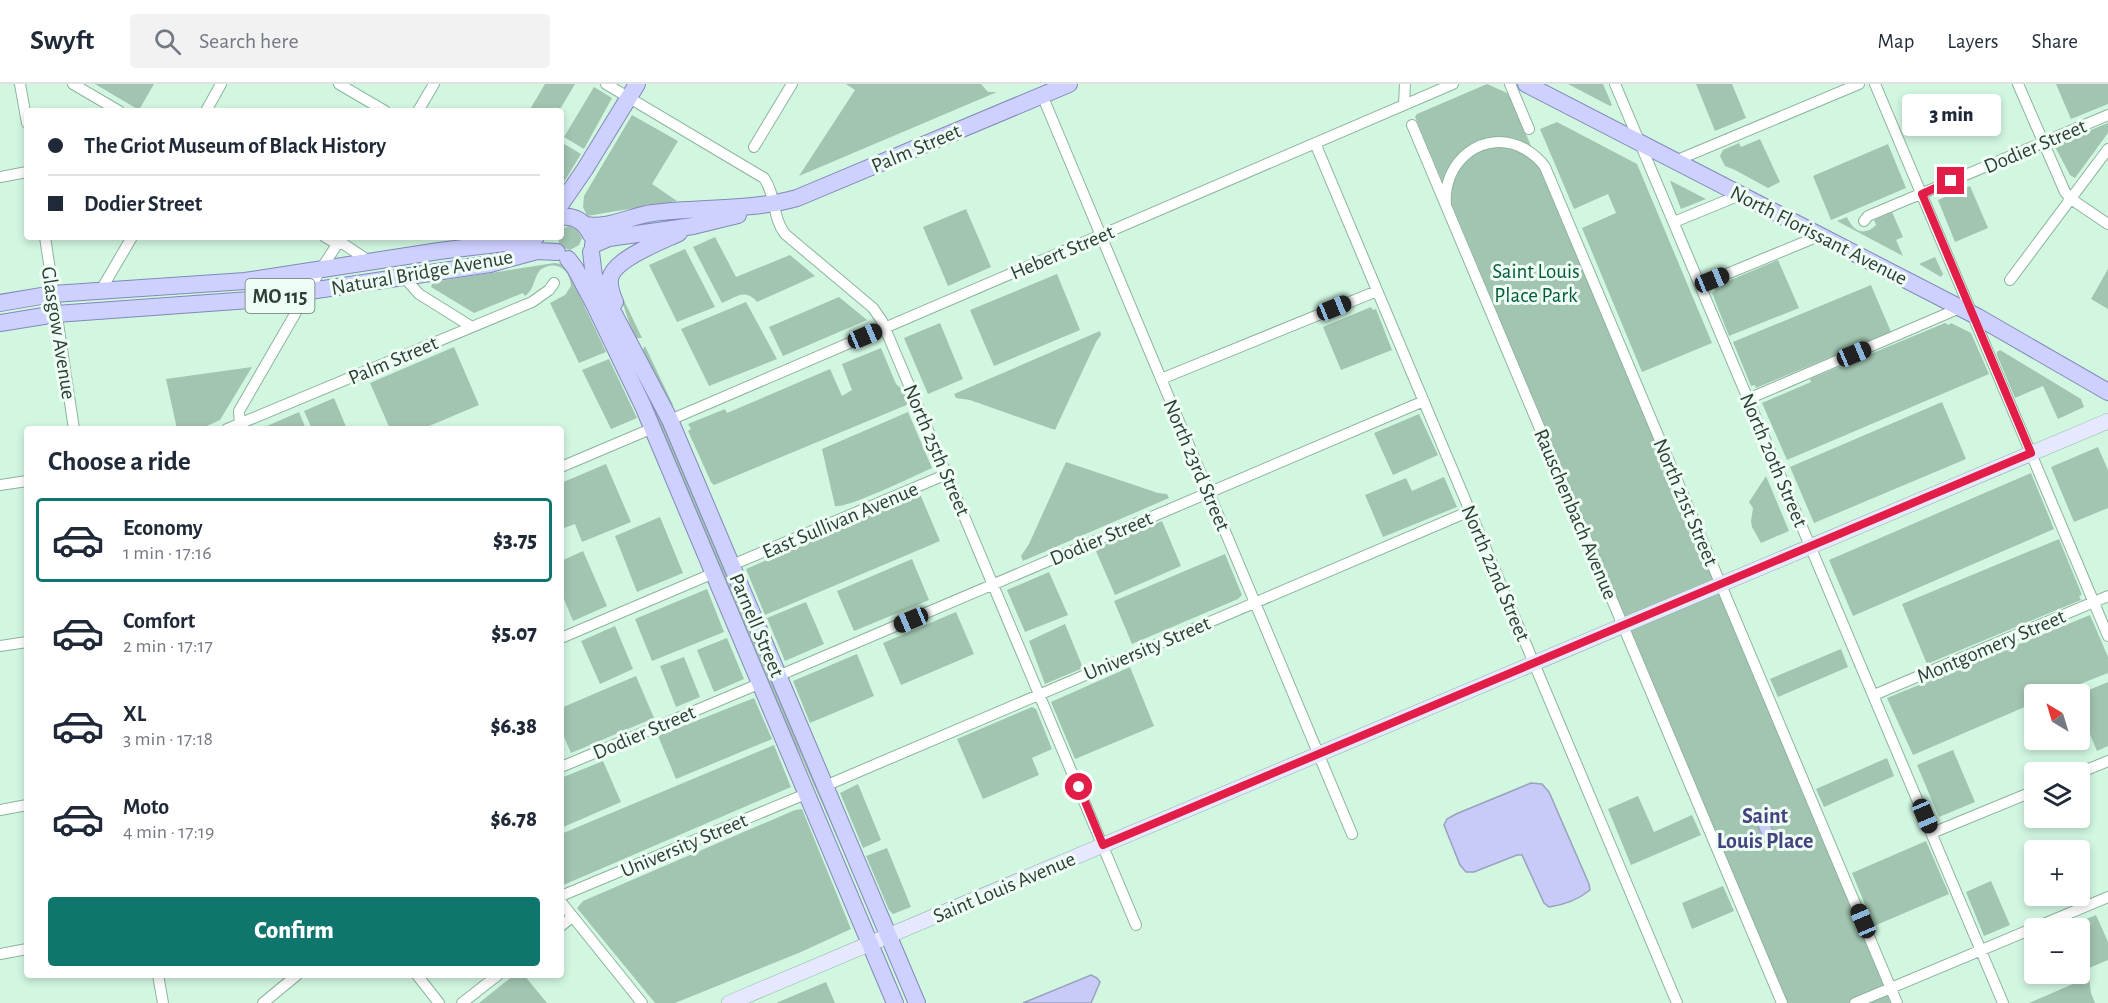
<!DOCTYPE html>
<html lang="en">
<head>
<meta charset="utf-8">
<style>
	:root { --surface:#fff; --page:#f2f2f3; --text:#1f2937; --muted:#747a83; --line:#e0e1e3; --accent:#0f766e }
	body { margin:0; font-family:"Alegreya Sans",sans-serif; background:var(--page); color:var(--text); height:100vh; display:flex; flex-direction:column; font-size:22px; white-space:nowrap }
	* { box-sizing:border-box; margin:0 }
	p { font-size:20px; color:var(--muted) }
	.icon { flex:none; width:33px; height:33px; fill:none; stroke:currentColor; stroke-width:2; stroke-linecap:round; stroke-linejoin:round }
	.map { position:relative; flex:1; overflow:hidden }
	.drawer { position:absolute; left:24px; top:342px; width:540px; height:552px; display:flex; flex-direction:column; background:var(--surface); border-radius:6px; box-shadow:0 3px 9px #0003 }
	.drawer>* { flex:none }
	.top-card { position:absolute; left:24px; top:24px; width:540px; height:132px; border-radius:6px; box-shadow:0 3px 9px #0003; display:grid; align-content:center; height:132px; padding:0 24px; background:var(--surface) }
	.needle { width:39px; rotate:322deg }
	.fabs { position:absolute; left:2024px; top:600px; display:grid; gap:12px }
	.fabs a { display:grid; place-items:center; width:66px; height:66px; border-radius:6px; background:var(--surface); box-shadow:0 3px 9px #0003; font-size:30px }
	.end { position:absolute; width:27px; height:27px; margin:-14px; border:8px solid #e11d48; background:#fff; box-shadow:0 0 0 3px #fff }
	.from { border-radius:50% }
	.bubble { position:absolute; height:42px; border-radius:6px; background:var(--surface); box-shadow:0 3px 9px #0003; font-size:20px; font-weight:800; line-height:42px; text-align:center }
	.car { position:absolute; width:18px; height:36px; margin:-18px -9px; border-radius:8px; box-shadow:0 0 4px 2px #0007; background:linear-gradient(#222 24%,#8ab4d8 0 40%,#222 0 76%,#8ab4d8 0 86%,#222 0) }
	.top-card b { display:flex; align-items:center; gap:21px; height:57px; font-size:22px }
	.top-card b+b { border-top:2px solid var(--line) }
	.top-card i { width:15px; height:15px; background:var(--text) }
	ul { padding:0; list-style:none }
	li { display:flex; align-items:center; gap:18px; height:84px; margin:0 12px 9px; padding:0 12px; border:3px solid transparent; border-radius:6px }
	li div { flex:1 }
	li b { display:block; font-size:22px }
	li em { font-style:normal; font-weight:800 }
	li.active { border-color:var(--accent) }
	li>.icon { width:54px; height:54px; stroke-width:1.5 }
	h2 { padding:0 24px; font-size:27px; line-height:72px }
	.button { display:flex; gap:12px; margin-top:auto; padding:12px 24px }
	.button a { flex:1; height:69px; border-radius:6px; background:var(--accent); color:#fff; font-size:24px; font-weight:800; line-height:69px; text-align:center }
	header { display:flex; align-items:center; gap:36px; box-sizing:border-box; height:84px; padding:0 30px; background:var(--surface); border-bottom:2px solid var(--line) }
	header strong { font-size:28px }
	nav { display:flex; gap:33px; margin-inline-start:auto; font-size:21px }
	.search { width:420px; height:54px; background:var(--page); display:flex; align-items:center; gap:15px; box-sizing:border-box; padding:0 21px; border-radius:6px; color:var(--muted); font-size:22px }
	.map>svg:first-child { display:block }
	.green { fill:#a1c5b0 }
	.water { fill:#c8cbf8; stroke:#9aa1be; stroke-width:1.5 }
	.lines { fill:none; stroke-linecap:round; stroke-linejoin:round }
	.street-casing { stroke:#8eb39e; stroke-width:12 }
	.secondary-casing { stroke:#8eb39e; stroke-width:16 }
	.primary-casing { stroke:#8189b8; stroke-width:18 }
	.street { stroke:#fff; stroke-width:10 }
	.secondary { stroke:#e6e8ff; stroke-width:15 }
	.primary { stroke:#ced0ff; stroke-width:16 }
	.route { stroke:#e11d48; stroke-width:8 }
	.labels { text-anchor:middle; stroke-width:6; stroke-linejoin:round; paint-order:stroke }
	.shield { fill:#effef5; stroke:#69786f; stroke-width:1.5 }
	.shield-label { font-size:20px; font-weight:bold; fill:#2f3e35 }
	.street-label { font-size:21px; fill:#2f3e35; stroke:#effef5 }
	.park-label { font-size:21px; fill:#055b3a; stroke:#effef5 }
	.neighbourhood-label { font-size:22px; font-weight:bold; fill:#444381; stroke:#effef5 }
</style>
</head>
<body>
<header>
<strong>Swyft</strong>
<div class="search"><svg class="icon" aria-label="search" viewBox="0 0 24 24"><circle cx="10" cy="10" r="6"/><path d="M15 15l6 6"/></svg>Search here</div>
<nav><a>Map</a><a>Layers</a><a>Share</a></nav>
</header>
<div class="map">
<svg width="2108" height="919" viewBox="0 0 2108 919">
	<rect width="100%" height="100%" fill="#d1f7e1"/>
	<!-- green -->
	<path class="green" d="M95,0H154L139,26Z
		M545,0H575L559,27H529Z
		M846,0H981L988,8H997L799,92L855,6Z
		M1487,0L1507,9L1510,12L1892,919H1788L1415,33L1417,30Z
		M1568,0H1603L1612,21L1610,22Z
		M1696,0H1732L1746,34L1715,47Z
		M2056,0H2108V20L2071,35Z
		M594,3L612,14L584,65L564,53Z
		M632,31L678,57L652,100L677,117L587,132L583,123L584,112Z
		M1557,38L1637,80L1712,259L1642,288L1582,144L1616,129L1608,110L1574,125L1540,45Z
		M2108,39V49L2075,94L2070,91L2054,61Z
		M1760,55L1780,98L1768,104L1735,86L1725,82L1720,72L1723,66L1739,59L1741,63Z
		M561,58L581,70L561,103Z
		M1888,60L1906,104L1831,136L1813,92Z
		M1670,97H1671L1706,115L1681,125Z
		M1970,102L1988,144L1955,158L1938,116Z
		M966,125L991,183L948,202L923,143Z
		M1892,128L1903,153L1896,156L1903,172L1837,137L1847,133C1853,147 1864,153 1876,141L1874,136Z
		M569,142L576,144L582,154L579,161L570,166L564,164L559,159L558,153H561V145Z
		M715,153L736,193L790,171L815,192L757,218C745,204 737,213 722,219L693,163Z
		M685,165L715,223L677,238L649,181Z
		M1935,173L1943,190L1941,193L1919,180Z
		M1778,176L1799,224L1729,252L1712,209L1715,207L1714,203Z
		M554,179L561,180L567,185L606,268L579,279L550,219L565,211L571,202C570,185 556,175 540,186C533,195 535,205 525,212L523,209L474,229L431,203L433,198Z
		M2108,185V225L2091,215Z
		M1057,190L1080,246L994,282L970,226Z
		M1871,201L1891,248L1756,304L1755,301L1751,302L1733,258Z
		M618,206H619L642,254H636L634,252Z
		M598,207L660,325L851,777L848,778L801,672L779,630Z
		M839,213L867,236L783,272L769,243Z
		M746,218L777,275L709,302L681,245Z
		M1371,223L1373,226L1376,225L1392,266L1341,286L1323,243Z
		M940,239L963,295L928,310L904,254Z
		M1945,239L1949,241L1951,239L1971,249L1989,290L1787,376L1762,319L1811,298L1810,295Z
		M1100,247L1101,251L1096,258L1055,346L970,316L956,314L954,310Z
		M645,262L673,321H671L642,267Z
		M454,263L479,321L422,345H390L370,299Z
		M881,264L896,300L904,307L909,320L714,401L711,398L688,347L691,345L688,340L725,325L727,329L830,285L842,312L852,306L842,280Z
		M2000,266L2081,315L2084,323L2058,335L2043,302L2015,314L1997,271V268Z
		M609,275L637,334L611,345L582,286Z
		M252,283L220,336L200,345H177L166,295Z
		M334,314L347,345H312L304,327Z
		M1942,318L1966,375L1814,439L1790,383Z
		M299,328L306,345H260Z
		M908,328L932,384C916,391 847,425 835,422L822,365Z
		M1419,330L1438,371L1393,391L1374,349Z
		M2098,363L2108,386V424L2074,438L2051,383Z
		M1066,378L1158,409L1167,410L1169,414L1023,477L1021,472L1029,460Z
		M606,380L631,438L582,458L575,440L561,445V399Z
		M2031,389L2054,445L1853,532L1829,476Z
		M1766,392L1789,447L1761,459L1752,443L1751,437L1753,424L1749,418Z
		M1444,393L1457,423L1383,453L1365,411L1406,394L1412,407Z
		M920,410L940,457L765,531L746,485Z
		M660,433L683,489L637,508L615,452Z
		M1162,437L1181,482L1115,511L1095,465Z
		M2059,455L2082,511L2079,512L2081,516L1927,580L1902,520Z
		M583,467L607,522L573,537L561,508V477Z
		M1225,470L1242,511L1238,515L1132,560L1114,517Z
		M912,475L929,516L854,547L837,507Z
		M1049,488L1068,531L1025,548L1007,506Z
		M707,505L724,548L652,577L635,535Z
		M806,518L824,560L785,577L767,534Z
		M956,528L974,570L901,601L883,559Z
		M2090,531L2108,573V589L2055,610H2034V619L1913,671L1887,614Z
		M1065,540L1083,584L1045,600L1029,557Z
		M615,542L633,585L600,600L581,557Z
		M727,554L744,595L714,608L697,566Z
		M1841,565L1848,583L1778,613L1770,595Z
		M857,570L874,612L810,639L793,597Z
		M684,573L700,613L676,623L660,582Z
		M1130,583L1154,642L1075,675L1051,618Z
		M636,592L654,634L571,669L561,646V624Z
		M2108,598V662L2097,667L2079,624V610Z
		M754,614L772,655L676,695L658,652Z
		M1032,623L1036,625L1052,665L1032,674L1039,691L983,715L957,655Z
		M774,661L791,703L561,802V750Z
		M1953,666L1975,718L1939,733L1917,681Z
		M1887,674L1894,692L1824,723L1816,705Z
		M603,677L621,718L561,744V694Z
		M858,700L881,756L863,764L840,709Z
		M1638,712L1654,748L1692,731L1701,751L1631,781L1608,725Z
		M802,725L851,845L801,868L675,919H655L577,824L583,817L795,726Z
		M1926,757L1949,810L1874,842L1852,789Z
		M887,764L911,823L893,830L889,826L866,772Z
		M1991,797L2010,841L1984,852L1966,808Z
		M1723,802L1734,827L1692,845L1682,819Z
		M2096,831L2108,858V876L2082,887L2079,880V844H2064Z
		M514,891H524L547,919H479Z
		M2089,893L2091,909L2095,919H2029Z
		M826,898L835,919H776Z"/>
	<!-- water -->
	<path class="water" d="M1531,699L1542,700L1549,708L1589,800L1590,806C1579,815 1563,821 1549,823L1544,819L1522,771H1517L1474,788H1466L1460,781L1444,741L1447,735L1456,730Z
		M1762,729L1767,732L1774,749L1771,756L1763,754L1756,737L1758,730Z
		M1091,891L1097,894L1100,898L1091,919H1023Z"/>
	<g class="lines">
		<!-- street casing -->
		<g class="street-casing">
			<path id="street" d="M20,0L27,39
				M73,0L119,27
				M339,0L385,27
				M606,0L764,94C776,111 772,133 785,150L873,224L882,237L1136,841
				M1510,0L1529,45
				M1615,0L2003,919
				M1875,0L2108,552
				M2018,0L2065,108L2071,115L2108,140
				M1042,11L1352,750
				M1404,21L1405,0
				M206,27L221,0
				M418,27L434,0
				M1412,41L1782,919
				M1315,59L1677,919
				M754,63L792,0
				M1675,77L1859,0
				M0,93L27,88
				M1446,121C1442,77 1484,43 1525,65C1533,70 1540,75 1545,83L1897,919
				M1864,137L1868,132L2108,31
				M1674,138L1740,111
				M45,153L74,345
				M325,153L332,157H339L369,177
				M404,193L419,210L472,243
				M2010,196L2108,65
				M1700,201L1819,152
				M101,206L132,153
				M1161,295L1377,207
				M1748,315L1960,224
				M670,336L1453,0
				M240,344L239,327L321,185L342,153
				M227,345L532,218L549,206L554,199
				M561,383L653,344
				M0,401L27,397
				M732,481L947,390
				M561,554L714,489
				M0,562L27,558
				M778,592L1424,317
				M1874,611L2108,512
				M561,683L761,599
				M2079,689L2108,677
				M825,702L1470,427
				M0,726L27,721
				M1932,749L2034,707
				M561,812L808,709
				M561,818L642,919
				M561,842L572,833
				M0,870L27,865
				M158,891L163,919
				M417,891L439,919
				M263,919L297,891
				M462,919L498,891
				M1855,919L2108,813"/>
		</g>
		<!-- secondary casing -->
		<g class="secondary-casing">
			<path id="secondary" d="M729,919L2108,337"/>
		</g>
		<!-- primary casing -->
		<g class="primary-casing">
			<path id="primary" d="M1526,0L1978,233L2108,308
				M561,120L585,85L637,0
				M561,133C575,131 585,138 591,151
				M585,141C610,145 629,132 653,129C701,123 750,127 797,114L1069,0
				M593,161L609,154L693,142L738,131
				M591,168L594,192L670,336L917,919
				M568,175L575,184L594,220L643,322L895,919
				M615,218C612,211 609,203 610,195C613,175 662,157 679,149
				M0,219L53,210L245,197L439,167L521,157L536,153
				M0,239L56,230L250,216L490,180L537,167L557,168"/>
		</g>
		<!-- street -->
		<use href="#street" class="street"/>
		<!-- secondary -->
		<use href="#secondary" class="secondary"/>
		<!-- primary -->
		<use href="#primary" class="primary"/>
	</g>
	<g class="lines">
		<!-- route -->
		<path class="route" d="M1079,703L1103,761L2031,369L1922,110L1951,97"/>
	</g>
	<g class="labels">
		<!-- shield labels -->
		<rect class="shield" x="245.5" y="195" width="69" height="34" rx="4.5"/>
		<g class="shield-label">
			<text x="280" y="219">MO 115</text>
		</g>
		<!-- street labels -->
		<g class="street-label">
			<text transform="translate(2035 62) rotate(-23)" y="7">Dodier Street</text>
			<text transform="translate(916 64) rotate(-23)" y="7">Palm Street</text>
			<text transform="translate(1819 151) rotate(27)" y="7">North Florissant Avenue</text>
			<text transform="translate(1062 168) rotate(-23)" y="7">Hebert Street</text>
			<text transform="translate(422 188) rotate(-10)" y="7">Natural Bridge Avenue</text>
			<text transform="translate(59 249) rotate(81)" y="7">Glasgow Avenue</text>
			<text transform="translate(393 276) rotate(-23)" y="7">Palm Street</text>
			<text transform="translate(937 366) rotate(67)" y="7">North 25th Street</text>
			<text transform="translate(1774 376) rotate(67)" y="7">North 20th Street</text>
			<text transform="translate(1197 381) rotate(67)" y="7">North 23rd Street</text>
			<text transform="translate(1686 418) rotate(67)" y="7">North 21st Street</text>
			<text transform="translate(1576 430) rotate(67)" y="7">Rauschenbach Avenue</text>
			<text transform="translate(840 436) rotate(-23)" y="7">East Sullivan Avenue</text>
			<text transform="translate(1101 454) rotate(-23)" y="7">Dodier Street</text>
			<text transform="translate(1496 489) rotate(67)" y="7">North 22nd Street</text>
			<text transform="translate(757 541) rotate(67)" y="7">Parnell Street</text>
			<text transform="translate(1991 562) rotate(-23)" y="7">Montgomery Street</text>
			<text transform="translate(1147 564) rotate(-23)" y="7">University Street</text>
			<text transform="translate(644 648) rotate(-23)" y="7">Dodier Street</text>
			<text transform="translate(684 761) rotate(-23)" y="7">University Street</text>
			<text transform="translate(1004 803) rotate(-23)" y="7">Saint Louis Avenue</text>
		</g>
		<!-- park labels -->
		<g class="park-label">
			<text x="1536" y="194">Saint Louis<tspan x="1536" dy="24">Place Park</tspan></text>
		</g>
		<!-- neighbourhood labels -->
		<g class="neighbourhood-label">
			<text x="1765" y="739">Saint<tspan x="1765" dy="25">Louis Place</tspan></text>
		</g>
	</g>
</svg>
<div class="fabs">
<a><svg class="needle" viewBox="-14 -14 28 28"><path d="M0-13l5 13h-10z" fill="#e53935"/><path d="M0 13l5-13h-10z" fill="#747a83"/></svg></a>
<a><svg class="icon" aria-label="layers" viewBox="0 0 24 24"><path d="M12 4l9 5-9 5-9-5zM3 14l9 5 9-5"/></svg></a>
<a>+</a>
<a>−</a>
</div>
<i class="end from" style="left:1079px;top:703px"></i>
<i class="end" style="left:1951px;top:97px"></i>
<div class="bubble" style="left:1902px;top:10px;width:99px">3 min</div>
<i class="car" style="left:1712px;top:196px;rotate:68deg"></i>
<i class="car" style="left:1334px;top:224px;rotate:68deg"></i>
<i class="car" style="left:865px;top:252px;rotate:67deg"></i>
<i class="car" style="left:1854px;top:270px;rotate:67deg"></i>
<i class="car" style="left:911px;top:536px;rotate:247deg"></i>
<i class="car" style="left:1925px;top:732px;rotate:157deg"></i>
<i class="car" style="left:1863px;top:837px;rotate:337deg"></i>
<div class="top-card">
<b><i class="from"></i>The Griot Museum of Black History</b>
<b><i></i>Dodier Street</b>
</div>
<section class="drawer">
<h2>Choose a ride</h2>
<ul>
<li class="active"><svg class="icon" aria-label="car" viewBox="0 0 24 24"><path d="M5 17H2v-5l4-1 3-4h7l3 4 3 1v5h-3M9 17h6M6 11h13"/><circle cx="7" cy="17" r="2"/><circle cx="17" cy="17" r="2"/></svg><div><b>Economy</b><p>1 min · 17:16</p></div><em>$3.75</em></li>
<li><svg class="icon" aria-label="car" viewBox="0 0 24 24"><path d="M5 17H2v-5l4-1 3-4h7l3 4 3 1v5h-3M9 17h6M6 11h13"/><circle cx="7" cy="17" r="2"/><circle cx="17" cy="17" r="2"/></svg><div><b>Comfort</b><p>2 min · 17:17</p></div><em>$5.07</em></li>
<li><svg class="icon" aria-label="car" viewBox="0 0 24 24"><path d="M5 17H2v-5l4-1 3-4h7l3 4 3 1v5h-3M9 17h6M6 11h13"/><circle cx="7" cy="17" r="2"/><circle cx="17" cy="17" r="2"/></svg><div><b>XL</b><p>3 min · 17:18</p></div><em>$6.38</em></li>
<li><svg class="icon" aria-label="car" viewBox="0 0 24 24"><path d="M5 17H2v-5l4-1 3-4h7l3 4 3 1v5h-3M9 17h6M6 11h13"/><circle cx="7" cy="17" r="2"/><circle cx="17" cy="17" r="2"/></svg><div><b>Moto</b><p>4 min · 17:19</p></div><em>$6.78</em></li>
</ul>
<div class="button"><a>Confirm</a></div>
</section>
</div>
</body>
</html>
